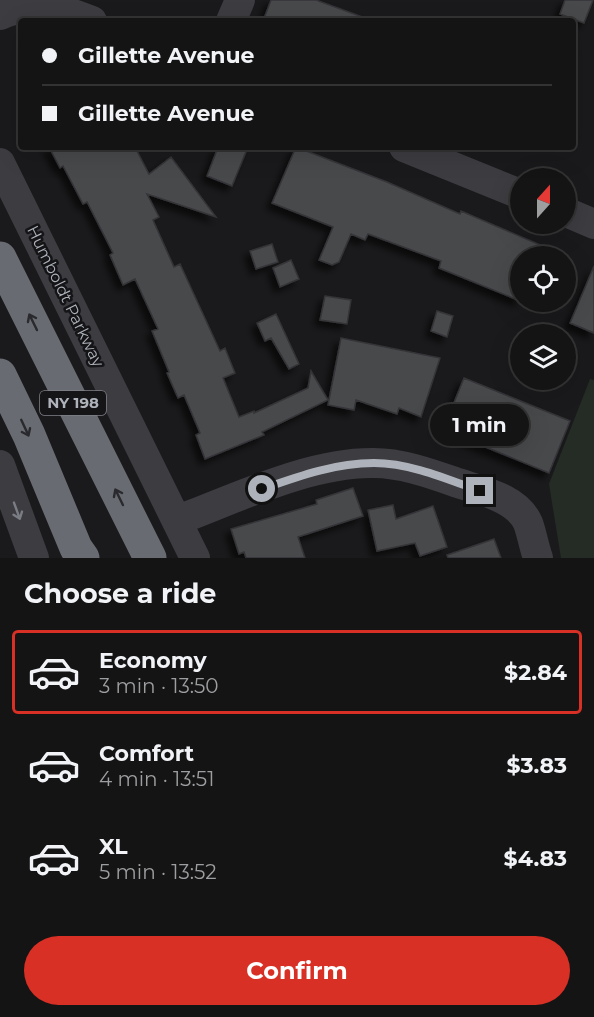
<!DOCTYPE html>
<html lang="en">
<head>
<meta charset="utf-8">
<style>
	:root { --surface:#141415; --page:#212122; --text:#f1f3f6; --muted:#9d9ea0; --line:#333334; --accent:#d93025 }
	body { margin:0; font-family:Montserrat,sans-serif; background:var(--page); color:var(--text); height:100vh; display:flex; flex-direction:column; font-size:22px; white-space:nowrap }
	* { box-sizing:border-box; margin:0 }
	p { font-size:20px; color:var(--muted) }
	.icon { flex:none; width:33px; height:33px; fill:none; stroke:currentColor; stroke-width:2; stroke-linecap:round; stroke-linejoin:round }
	.map { position:relative; height:558px; overflow:hidden }
	.details { display:flex; flex-direction:column; background:var(--surface); flex:1 }
	.details>* { flex:none }
	.top-card { position:absolute; left:18px; top:18px; width:558px; height:132px; border-radius:6px; box-shadow:0 6px 24px #0002,0 0 0 2px var(--line); display:grid; align-content:center; height:132px; padding:0 24px; background:var(--surface) }
	.needle { width:39px; rotate:21deg }
	.buttons { position:absolute; left:510px; top:168px; display:grid; gap:12px }
	.buttons a { display:grid; place-items:center; width:66px; height:66px; border-radius:50%; background:var(--surface); box-shadow:0 6px 24px #0002,0 0 0 2px var(--line); font-size:30px }
	.end { position:absolute; width:27px; height:27px; margin:-14px; border:8px solid #aeb2ba; background:#111; box-shadow:0 0 0 3px #111 }
	.from { border-radius:50% }
	.bubble { position:absolute; height:42px; border-radius:21px; background:var(--surface); box-shadow:0 6px 24px #0002,0 0 0 2px var(--line); font-size:20px; font-weight:700; line-height:42px; text-align:center }
	.top-card b { display:flex; align-items:center; gap:21px; height:57px; font-size:22px }
	.top-card b+b { border-top:2px solid var(--line) }
	.top-card i { width:15px; height:15px; background:var(--text) }
	ul { padding:0; list-style:none }
	li { display:flex; align-items:center; gap:18px; height:84px; margin:0 12px 9px; padding:0 12px; border:3px solid transparent; border-radius:6px }
	li div { flex:1 }
	li b { display:block; font-size:22px }
	li em { font-style:normal; font-weight:700 }
	li.current { border-color:var(--accent) }
	li>.icon { width:54px; height:54px; stroke-width:1.5 }
	h2 { padding:0 24px; font-size:27px; line-height:72px }
	.primary-button { display:flex; gap:12px; margin-top:auto; padding:12px 24px }
	.primary-button a { flex:1; height:69px; border-radius:36px; background:var(--accent); color:#fff; font-size:24px; font-weight:700; line-height:69px; text-align:center }
	.map>svg:first-child { display:block }
	.green { fill:#242c25 }
	.building { fill:#47484c; stroke:#343438; stroke-width:1.5; filter:url(#shadow) }
	.lines { fill:none; stroke-linecap:round; stroke-linejoin:round }
	.minor { stroke:#3c3c41; stroke-width:30 }
	.highway { stroke:#686b71; stroke-width:33 }
	.oneway { stroke:#2a2a2e }
	.oneway2 { stroke:#7b7d84 }
	.route { stroke:#aeb2ba; stroke-width:8 }
	.labels { text-anchor:middle; stroke-width:5; stroke-linejoin:round; paint-order:stroke }
	.shield { fill:#151517; stroke:#808389; stroke-width:1.5 }
	.shield-label { font-size:15px; font-weight:bold; fill:#aeb2ba }
	.street-label { font-size:16px; fill:#aeb2ba; stroke:#151517 }
</style>
</head>
<body>
<div class="map">
<svg width="594" height="558" viewBox="0 0 594 558">
	<defs>
		<filter id="shadow"><feDropShadow dx="-5.5" dy="5.5" stdDeviation="3" flood-color="#0009"/></filter>
	</defs>
	<rect width="100%" height="100%" fill="#1a1a1c"/>
	<!-- green -->
	<path class="green" d="M590,379L594,380V558H561L549,484Z"/>
	<!-- building -->
	<path class="building" d="M271,0H316L368,19V21H263Z
		M565,0H593L584,23L560,14Z
		M49,147H135L149,174L171,157L216,217L147,194L159,217L153,220L174,267L180,264L220,351L225,348L235,373L223,378L239,417L254,411V413L308,388L311,371L328,400L262,432L264,435L205,459L196,435L200,433L184,395L178,398L167,373L169,372L152,331L158,329L135,279L123,285L110,255L113,253L87,202L83,204L63,166L60,168Z
		M218,147H248L232,186L207,176Z
		M296,147L387,182L460,214L461,211L566,256H520V301L439,268L441,261L368,234L365,240L351,234L339,262L332,265L319,260L333,227L272,203Z
		M272,244L278,262L256,269L250,251Z
		M291,260L299,279L280,287L273,268Z
		M594,266V333L570,323Z
		M325,296L351,300L347,324L320,320Z
		M437,311L453,316L447,337L431,331Z
		M276,314L299,364L289,369L271,338L265,341L257,323Z
		M341,338L440,358L421,417L399,408L397,414L356,400L354,410L328,405Z
		M464,378L570,421L549,473L478,444L448,434L450,429L444,427Z
		M353,488L363,516L298,537L305,558H246L244,552L239,554L231,529L317,504L316,500Z
		M393,505L396,519L433,506L447,547L420,556L415,543L377,551L368,510Z
		M494,539L501,558H448L447,555Z"/>
	<g class="lines">
		<!-- minor -->
		<path class="minor" d="M0,15C33,0 60,8 92,21
			M231,21L240,0
			M404,147L520,194
			M0,163L195,558
			M566,212L594,224
			M0,465L34,558
			M178,520C237,498 310,462 374,463C402,463 432,474 458,483C482,491 517,498 528,523C532,534 534,547 538,558"/>
		<!-- highway -->
		<path class="highway" d="M0,258L150,558
			M0,375L29,435L76,548L83,558"/>
	</g>
	<!-- one-way arrows -->
	<defs><path id="oneway-shaft" d="M-6 0H5M1.5-3L5.5 0L1.5 3" fill="none" stroke-width="1.6" stroke-linecap="round" stroke-linejoin="round" transform="scale(1.5)"/></defs>
	<g class="oneway">
		<use href="#oneway-shaft" transform="translate(33 322) rotate(-116)"/>
		<use href="#oneway-shaft" transform="translate(25 428) rotate(65)"/>
		<use href="#oneway-shaft" transform="translate(119 497) rotate(-116)"/>
	</g>
	<use class="oneway2" href="#oneway-shaft" transform="translate(17 511) rotate(70)"/>
	<g class="lines">
		<!-- route -->
		<path class="route" d="M262,489C299,476 335,463 374,463C410,463 447,479 480,491"/>
	</g>
	<g class="labels">
		<!-- shield labels -->
		<rect class="shield" x="40" y="391" width="66" height="24" rx="4.5"/>
		<g class="shield-label">
			<text x="73" y="408">NY 198</text>
		</g>
		<!-- street labels -->
		<g class="street-label">
			<text transform="translate(66 296) rotate(64)" y="6">Humboldt Parkway</text>
		</g>
	</g>
</svg>
<div class="buttons">
<a><svg class="needle" viewBox="-14 -14 28 28"><path d="M0-13l5 13h-10z" fill="#e53935"/><path d="M0 13l5-13h-10z" fill="#9d9ea0"/></svg></a>
<a><svg class="icon" aria-label="locate" viewBox="0 0 24 24"><circle cx="12" cy="12" r="6"/><path d="M12 2v4M12 18v4M2 12h4M18 12h4"/></svg></a>
<a><svg class="icon" aria-label="layers" viewBox="0 0 24 24"><path d="M12 4l9 5-9 5-9-5zM3 14l9 5 9-5"/></svg></a>
</div>
<i class="end from" style="left:262px;top:489px"></i>
<i class="end" style="left:480px;top:491px"></i>
<div class="bubble" style="left:430px;top:404px;width:99px">1 min</div>
<div class="top-card">
<b><i class="from"></i>Gillette Avenue</b>
<b><i></i>Gillette Avenue</b>
</div>
</div>
<section class="details">
<h2>Choose a ride</h2>
<ul>
<li class="current"><svg class="icon" aria-label="car" viewBox="0 0 24 24"><path d="M5 17H2v-5l4-1 3-4h7l3 4 3 1v5h-3M9 17h6M6 11h13"/><circle cx="7" cy="17" r="2"/><circle cx="17" cy="17" r="2"/></svg><div><b>Economy</b><p>3 min · 13:50</p></div><em>$2.84</em></li>
<li><svg class="icon" aria-label="car" viewBox="0 0 24 24"><path d="M5 17H2v-5l4-1 3-4h7l3 4 3 1v5h-3M9 17h6M6 11h13"/><circle cx="7" cy="17" r="2"/><circle cx="17" cy="17" r="2"/></svg><div><b>Comfort</b><p>4 min · 13:51</p></div><em>$3.83</em></li>
<li><svg class="icon" aria-label="car" viewBox="0 0 24 24"><path d="M5 17H2v-5l4-1 3-4h7l3 4 3 1v5h-3M9 17h6M6 11h13"/><circle cx="7" cy="17" r="2"/><circle cx="17" cy="17" r="2"/></svg><div><b>XL</b><p>5 min · 13:52</p></div><em>$4.83</em></li>
</ul>
<div class="primary-button"><a>Confirm</a></div>
</section>
</body>
</html>
